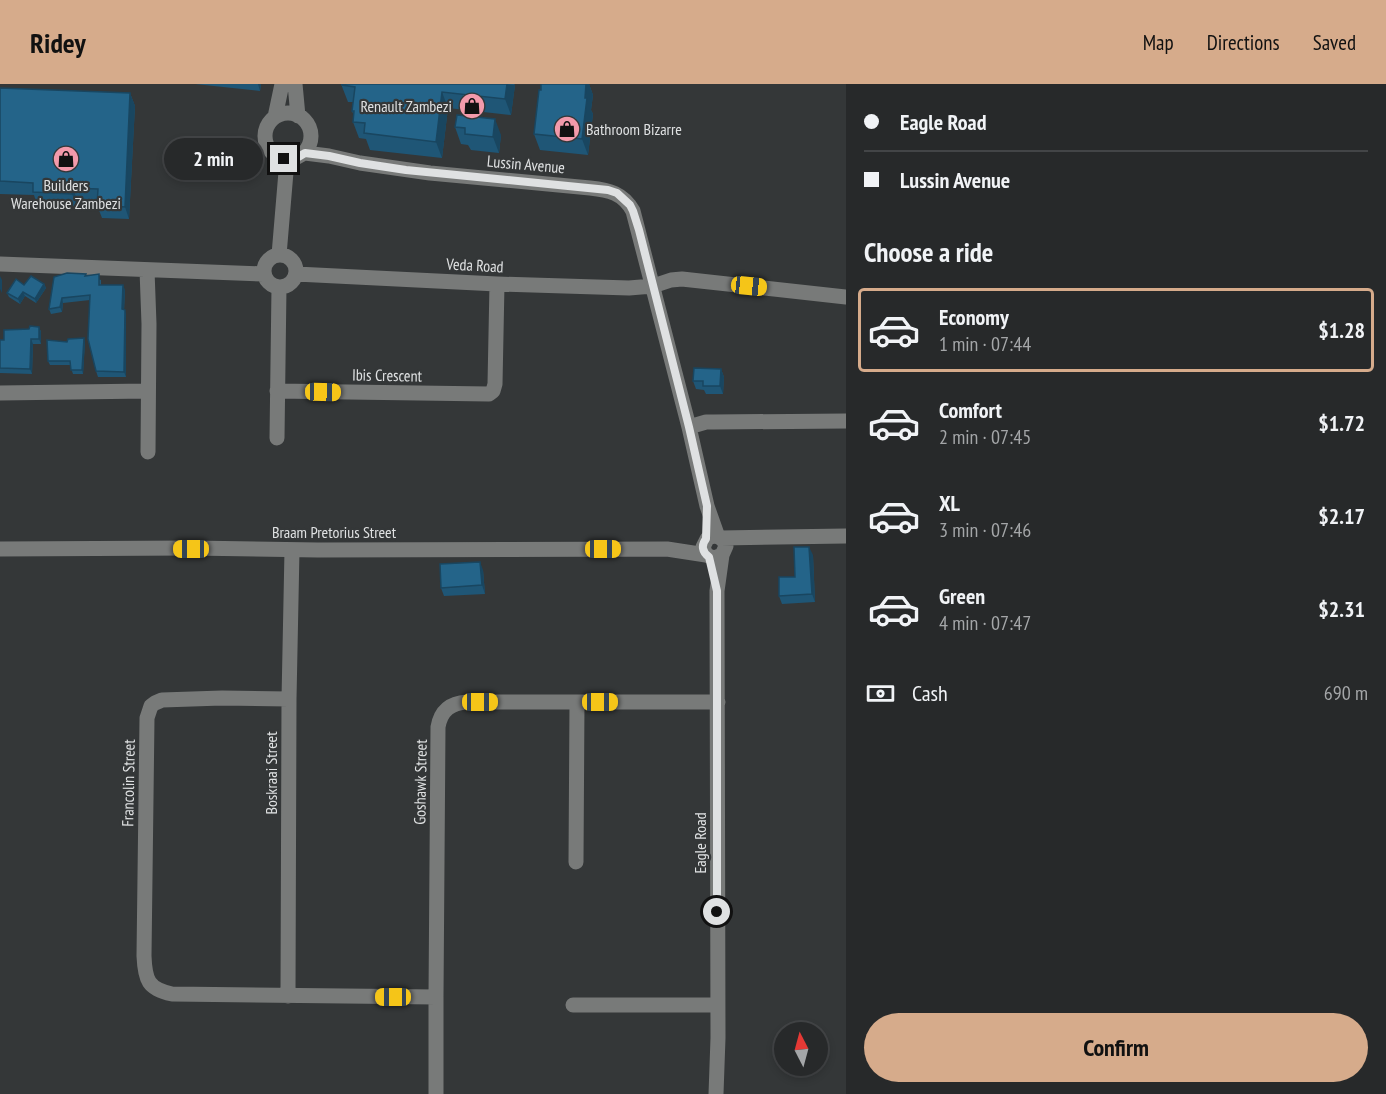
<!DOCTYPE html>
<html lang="en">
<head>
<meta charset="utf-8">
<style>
	:root { --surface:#27292a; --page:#333536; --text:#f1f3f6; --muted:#a4a6a8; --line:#434547; --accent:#d6ab8b }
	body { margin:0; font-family:"PT Sans Narrow",sans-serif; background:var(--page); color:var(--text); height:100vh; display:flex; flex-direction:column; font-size:22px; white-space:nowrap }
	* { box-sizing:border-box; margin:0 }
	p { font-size:20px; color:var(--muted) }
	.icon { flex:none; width:33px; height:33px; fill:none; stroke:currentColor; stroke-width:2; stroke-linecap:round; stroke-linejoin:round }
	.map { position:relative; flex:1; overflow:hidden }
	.side { display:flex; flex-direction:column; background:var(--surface); width:540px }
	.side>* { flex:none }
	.banner { display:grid; align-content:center; height:132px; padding:0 18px; background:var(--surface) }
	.needle { width:39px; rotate:354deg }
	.tools { position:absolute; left:774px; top:938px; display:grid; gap:12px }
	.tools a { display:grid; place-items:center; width:54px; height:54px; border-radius:50%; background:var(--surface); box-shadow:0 3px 9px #0003,0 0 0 2px var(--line); font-size:30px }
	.end { position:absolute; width:27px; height:27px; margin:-14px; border:8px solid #dfe1e2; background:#111; box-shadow:0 0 0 3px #111 }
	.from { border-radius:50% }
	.bubble { position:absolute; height:42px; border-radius:21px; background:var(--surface); box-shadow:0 3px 9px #0003,0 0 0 2px var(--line); font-size:20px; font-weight:700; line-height:42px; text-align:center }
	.car { position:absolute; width:18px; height:36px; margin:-18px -9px; border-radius:8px; box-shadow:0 0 4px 2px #0007; background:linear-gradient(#f5c518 24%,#345 0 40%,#f5c518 0 76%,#345 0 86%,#f5c518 0) }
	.banner b { display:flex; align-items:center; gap:21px; height:57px; font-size:22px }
	.banner b+b { border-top:2px solid var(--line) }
	.banner i { width:15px; height:15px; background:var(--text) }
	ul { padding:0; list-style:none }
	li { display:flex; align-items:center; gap:18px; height:84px; margin:0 12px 9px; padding:0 6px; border:3px solid transparent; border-radius:6px }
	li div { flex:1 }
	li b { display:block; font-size:22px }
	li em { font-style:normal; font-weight:700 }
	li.active { border-color:var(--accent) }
	li>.icon { width:54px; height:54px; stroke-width:1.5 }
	h2 { padding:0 18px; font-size:27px; line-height:72px }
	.pay { display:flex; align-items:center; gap:15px; height:66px; padding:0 18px; font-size:22px }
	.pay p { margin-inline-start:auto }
	.primary-button { display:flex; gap:12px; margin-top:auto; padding:12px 18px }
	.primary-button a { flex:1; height:69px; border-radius:36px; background:var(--accent); color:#111; font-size:24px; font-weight:700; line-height:69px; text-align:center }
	header { display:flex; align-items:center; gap:36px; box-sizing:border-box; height:84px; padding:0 30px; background:var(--accent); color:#111 }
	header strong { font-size:28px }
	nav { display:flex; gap:33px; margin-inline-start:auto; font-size:21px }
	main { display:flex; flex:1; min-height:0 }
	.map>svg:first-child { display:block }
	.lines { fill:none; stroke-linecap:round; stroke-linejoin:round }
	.minor { stroke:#787a79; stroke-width:15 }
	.wall { fill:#1f5676 }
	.shaded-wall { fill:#194660 }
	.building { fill:#246489; stroke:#194660; stroke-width:1.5 }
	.route { stroke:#dfe1e2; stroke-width:8 }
	.labels { text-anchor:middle; stroke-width:4.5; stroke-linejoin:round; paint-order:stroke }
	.poi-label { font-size:16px; fill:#dfe1e2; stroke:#343738; text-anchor:end }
	.street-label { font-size:16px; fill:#dfe1e2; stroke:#343738 }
</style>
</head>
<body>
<header>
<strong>Ridey</strong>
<nav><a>Map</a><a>Directions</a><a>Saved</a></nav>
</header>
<main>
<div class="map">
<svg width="846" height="1010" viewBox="0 0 846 1010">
	<rect width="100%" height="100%" fill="#343738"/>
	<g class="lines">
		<!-- minor -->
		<path class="minor" d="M295,0L298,32
			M265 52a23 23 0 1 1 46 0a23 23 0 1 1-46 0Z
			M275,33L282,0
			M305,69L329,72L360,79L430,89L590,104C609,106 623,109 633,127L689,343L707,422L718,453
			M264 187a16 16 0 1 1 32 0a16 16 0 1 1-32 0Z
			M279,171L287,76
			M0,180L264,190
			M147,186L149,240L148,368
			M296,190L497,200L629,204L653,202L671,196L682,195L846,213
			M277,307L489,310L493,307L495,300L497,200
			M0,309L147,307
			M689,343L706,338H713L846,337
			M277,354L279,203
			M721,454L846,452
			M0,465L191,464L318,466L667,465L706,471
			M289,615L222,614L162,616L155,619L151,622L147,634L144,872C145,896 148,905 172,910L436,913
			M576,778L577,618
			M288,912L289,615L292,466
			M573,921H717
			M436,1010V913L438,643C441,626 451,619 467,618H718
			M716,1010L718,954L717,507L722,471L726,462C723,453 715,449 707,455L703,463L706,471L714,474L722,471"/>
	</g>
	<!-- wall -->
	<path class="wall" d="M195,0H261L260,7Z
		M341,0H514L515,1L511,31L448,24L442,74L370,66L366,55L359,54L353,38L354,32L352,27L353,18H348Z
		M541,0H589L593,11L591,26L593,30L588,71L540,66L534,50Z
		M0,4L130,9L135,22L129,135L102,134L97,121V117L77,116V122L37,121L34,111L0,110Z
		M457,31L501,51L499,69L471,66L468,61L461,60L455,43Z
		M86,192L101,196V201L125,206L124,226L126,231V293H98L96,287L90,216L63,219L62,228L51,230L49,225Z
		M44,200L46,204L36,219L25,212L20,220L9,213L7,209L24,201Z
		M39,243L41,248V260H33L32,290L0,289V256H4L29,245Z
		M67,258H85L83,290H73L70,281H50L48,277Z
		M721,285L724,293L723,310H706L704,306L696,305L693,297Z
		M813,471L815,518L782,520L779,512Z
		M483,486L485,510L444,512L441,504Z"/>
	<!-- shaded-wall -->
	<path class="shaded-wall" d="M258,0H261L260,7Z
		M507,0L515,1L511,31L505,15Z
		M586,0H589L593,11L591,26L593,30L588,71L582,55Z
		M442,8L448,24L442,74L436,58Z
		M130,9L135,22L129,135L125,123Z
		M495,35L501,51L499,69L493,53Z
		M73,104L77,116V122L72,110Z
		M0,192L2,196V209L0,205Z
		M44,200L46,204L36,219L35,215Z
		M123,201L125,206L124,230L122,225Z
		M23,208L25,212L20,220L18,215Z
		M62,214L63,219L62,228L60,223Z
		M125,226L126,231V293L124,288Z
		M39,243L41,248V260L39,255Z
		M84,254L85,258L83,290L82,286Z
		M31,255L33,260L32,290L30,285Z
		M721,285L724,293L723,310L720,302Z
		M809,463L813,471L815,518L812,510Z
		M480,478L483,486L485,510L482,501Z"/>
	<!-- building -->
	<path class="building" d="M342,0H507L505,15L442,8L436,58L364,49L365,39L353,38L354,27H352L355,3L342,1Z
		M541,0H586L585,14H587L582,55L534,50L539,6H541Z
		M0,4L130,9L125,123L97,121L98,105L73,104L72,110L33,108V99L0,97Z
		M457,31L495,35L493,53L465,50V44L455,43Z
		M67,189L86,190L85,192L99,190V201H123L122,225L125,226L124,288L96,287L88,255L90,211L62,214L60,223L49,225L54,193Z
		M31,192L44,200L35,215L23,208L18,215L7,209L16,195L24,201Z
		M30,242L39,243V255H31L30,285L0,284V256H4V246L29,245Z
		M84,254L82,286H71L70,277H48L47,256L67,258L68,255Z
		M694,284L721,285L720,302H703V297H693Z
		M794,463H809L812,510L779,512V493H795Z
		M480,478L482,501L441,504L440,480Z"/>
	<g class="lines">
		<!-- route -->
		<path class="route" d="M284,75H295L305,69L329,72L360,79L406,86L608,106L617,109L630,121L633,127L639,146L689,343L707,422L706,455C701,461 702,468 709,473L717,507V828"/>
	</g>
	<!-- icons -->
	<defs>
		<g id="shop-disc" transform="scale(1.35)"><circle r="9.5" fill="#f39aab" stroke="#343738"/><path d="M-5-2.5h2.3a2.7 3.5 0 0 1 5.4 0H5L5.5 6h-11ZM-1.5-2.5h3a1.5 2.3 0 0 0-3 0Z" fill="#111"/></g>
	</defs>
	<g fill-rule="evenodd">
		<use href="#shop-disc" x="472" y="22"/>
		<use href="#shop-disc" x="567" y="45"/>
		<use href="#shop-disc" x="66" y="75"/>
	</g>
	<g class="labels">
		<!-- poi labels -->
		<g class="poi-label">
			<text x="452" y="28">Renault Zambezi</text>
			<text x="586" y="51" text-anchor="start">Bathroom Bizarre</text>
			<text x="66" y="107" text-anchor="middle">Builders<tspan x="66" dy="18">Warehouse Zambezi</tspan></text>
		</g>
		<!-- street labels -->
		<g class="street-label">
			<text transform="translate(526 80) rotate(5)" y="6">Lussin Avenue</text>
			<text transform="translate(475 181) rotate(3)" y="6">Veda Road</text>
			<text transform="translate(387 291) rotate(1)" y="6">Ibis Crescent</text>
			<text x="334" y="454">Braam Pretorius Street</text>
			<text transform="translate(271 689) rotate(-90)" y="6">Boskraai Street</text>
			<text transform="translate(420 698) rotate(-89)" y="6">Goshawk Street</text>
			<text transform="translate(128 699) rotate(-89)" y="6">Francolin Street</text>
			<text transform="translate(700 759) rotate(-90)" y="6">Eagle Road</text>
		</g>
	</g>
</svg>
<div class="tools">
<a><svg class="needle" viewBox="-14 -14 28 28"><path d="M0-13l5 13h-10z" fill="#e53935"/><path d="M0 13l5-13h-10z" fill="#a4a6a8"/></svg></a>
</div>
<i class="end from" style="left:717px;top:828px"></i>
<i class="end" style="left:284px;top:75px"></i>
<div class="bubble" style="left:164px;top:54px;width:99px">2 min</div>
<i class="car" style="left:749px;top:202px;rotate:96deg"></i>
<i class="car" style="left:323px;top:308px;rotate:91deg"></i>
<i class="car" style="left:191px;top:465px;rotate:270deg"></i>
<i class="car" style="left:603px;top:465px;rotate:90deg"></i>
<i class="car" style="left:480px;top:618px;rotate:90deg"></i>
<i class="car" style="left:600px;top:618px;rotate:90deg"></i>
<i class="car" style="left:393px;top:913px;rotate:270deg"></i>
</div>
<section class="side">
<div class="banner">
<b><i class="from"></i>Eagle Road</b>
<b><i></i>Lussin Avenue</b>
</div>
<h2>Choose a ride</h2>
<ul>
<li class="active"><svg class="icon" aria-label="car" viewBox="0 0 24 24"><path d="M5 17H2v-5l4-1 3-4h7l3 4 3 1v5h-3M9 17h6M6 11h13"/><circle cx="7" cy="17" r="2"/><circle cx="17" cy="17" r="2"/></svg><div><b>Economy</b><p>1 min · 07:44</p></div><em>$1.28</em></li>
<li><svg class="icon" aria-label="car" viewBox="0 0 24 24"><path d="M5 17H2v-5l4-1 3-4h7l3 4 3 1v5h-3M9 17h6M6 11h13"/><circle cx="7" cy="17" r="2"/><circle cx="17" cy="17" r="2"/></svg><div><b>Comfort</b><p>2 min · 07:45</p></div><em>$1.72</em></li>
<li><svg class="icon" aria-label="car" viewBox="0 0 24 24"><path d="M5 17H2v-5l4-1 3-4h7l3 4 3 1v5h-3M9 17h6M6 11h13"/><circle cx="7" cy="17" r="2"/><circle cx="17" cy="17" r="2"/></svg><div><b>XL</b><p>3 min · 07:46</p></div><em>$2.17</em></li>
<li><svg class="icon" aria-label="car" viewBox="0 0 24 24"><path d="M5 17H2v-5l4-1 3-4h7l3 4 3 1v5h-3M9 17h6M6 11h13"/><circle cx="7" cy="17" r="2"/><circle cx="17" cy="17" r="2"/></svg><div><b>Green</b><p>4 min · 07:47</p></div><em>$2.31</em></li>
</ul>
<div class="pay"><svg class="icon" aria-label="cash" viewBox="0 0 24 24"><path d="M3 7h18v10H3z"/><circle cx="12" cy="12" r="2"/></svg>Cash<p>690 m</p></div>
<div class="primary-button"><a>Confirm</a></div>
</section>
</main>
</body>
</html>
